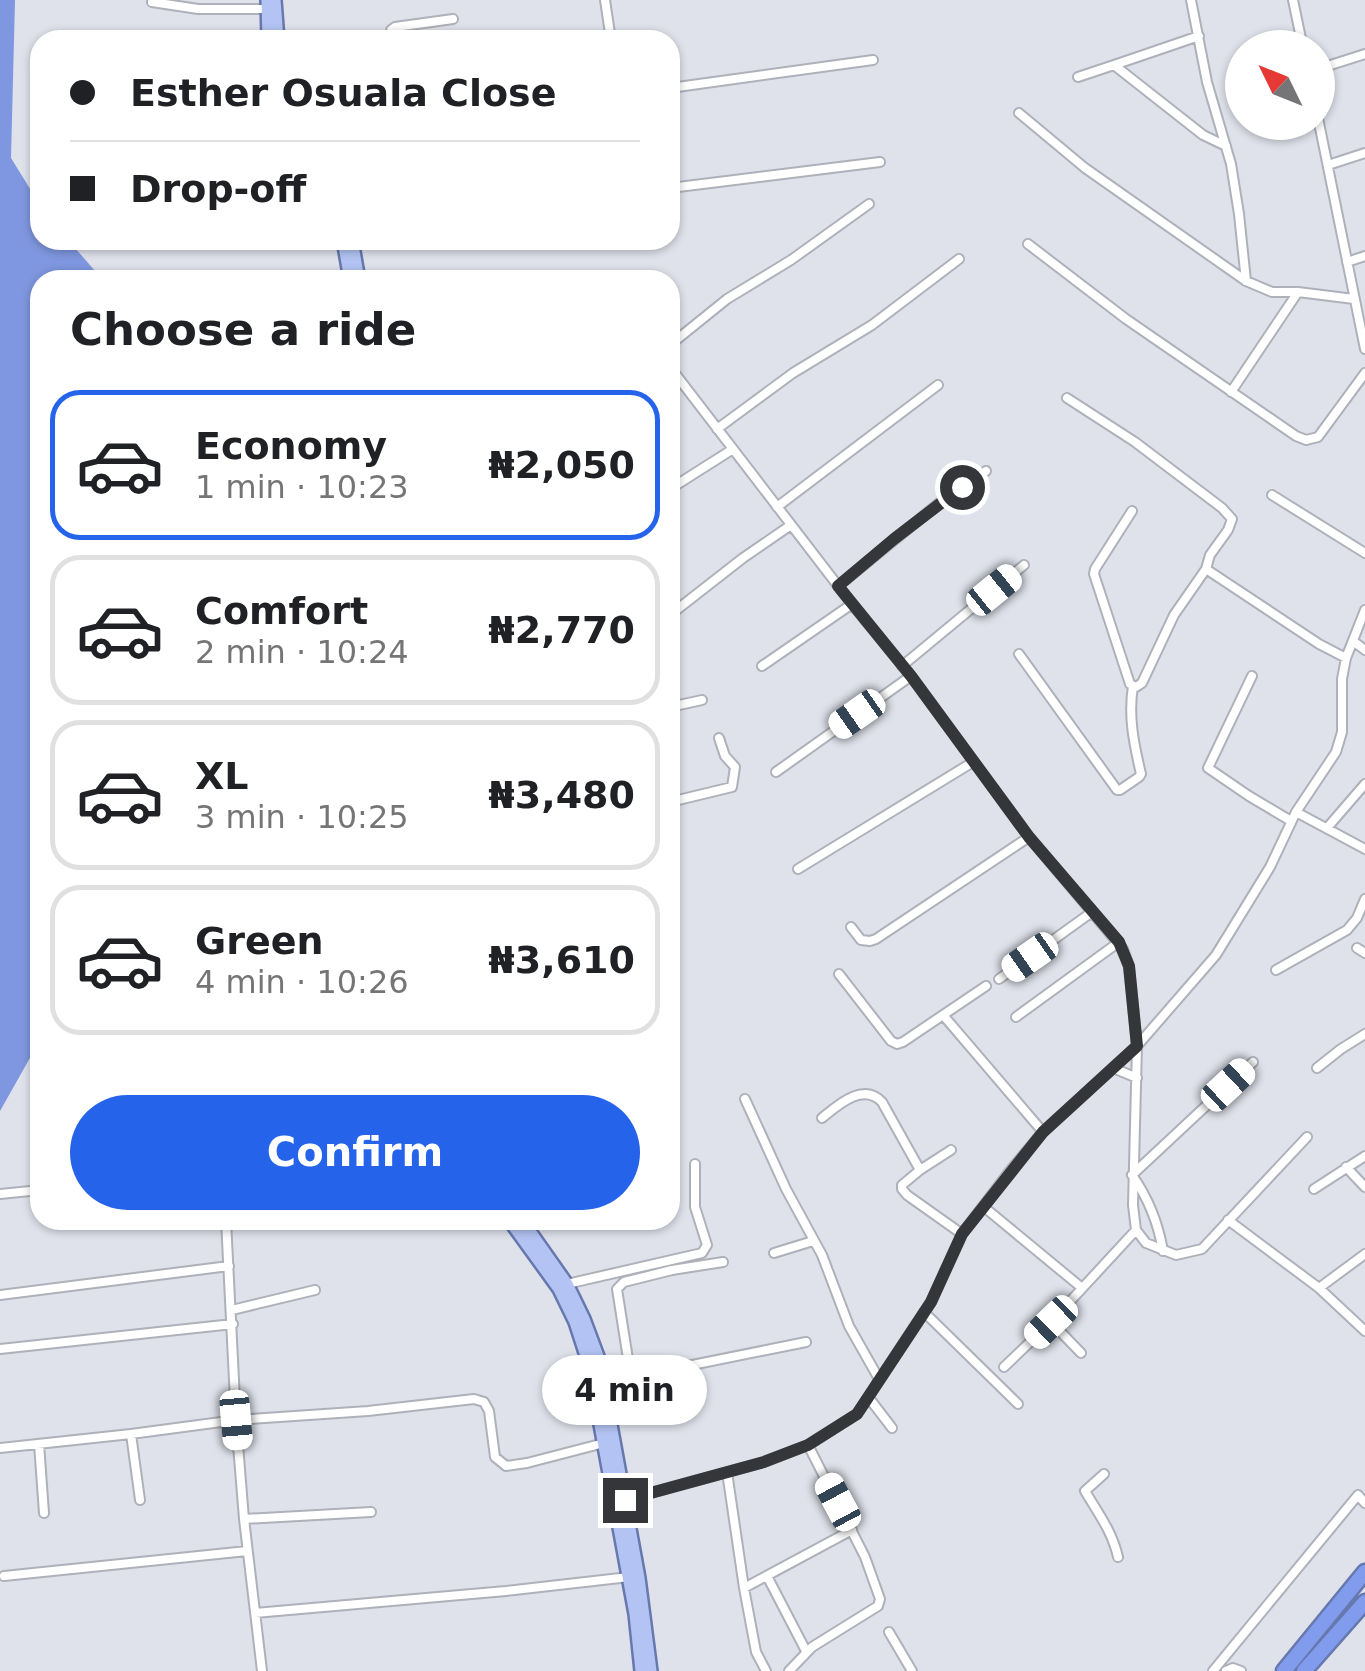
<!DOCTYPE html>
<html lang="en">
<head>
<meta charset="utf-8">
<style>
	:root { --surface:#fff; --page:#f6f6f6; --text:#202124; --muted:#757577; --line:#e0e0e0; --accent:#2563eb }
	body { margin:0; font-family:"DejaVu Sans",sans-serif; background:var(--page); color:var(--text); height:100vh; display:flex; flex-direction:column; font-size:38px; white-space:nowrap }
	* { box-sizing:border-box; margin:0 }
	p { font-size:32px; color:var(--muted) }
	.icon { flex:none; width:55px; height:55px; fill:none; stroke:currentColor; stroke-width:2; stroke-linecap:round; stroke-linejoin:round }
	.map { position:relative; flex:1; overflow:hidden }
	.panel { position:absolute; left:30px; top:270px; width:650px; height:960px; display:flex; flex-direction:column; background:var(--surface); border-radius:30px; box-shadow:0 2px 8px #0004 }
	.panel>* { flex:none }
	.hud { position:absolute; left:30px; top:30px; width:650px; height:220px; border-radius:30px; box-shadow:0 2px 8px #0004; display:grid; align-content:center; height:220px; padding:0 40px; background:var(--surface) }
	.needle { width:65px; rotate:313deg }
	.buttons { position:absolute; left:1225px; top:30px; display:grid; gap:20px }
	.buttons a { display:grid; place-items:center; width:110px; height:110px; border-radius:50%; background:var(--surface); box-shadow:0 2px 8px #0004; font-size:50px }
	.end { position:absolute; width:45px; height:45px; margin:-22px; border:12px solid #353639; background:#fff; box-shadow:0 0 0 5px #fff }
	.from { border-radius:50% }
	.bubble { position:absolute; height:70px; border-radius:35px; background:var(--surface); box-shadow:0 2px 8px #0004; font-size:32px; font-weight:600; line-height:70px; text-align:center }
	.car { position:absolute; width:30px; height:60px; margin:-30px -15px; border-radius:12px; box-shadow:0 0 8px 2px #0007; background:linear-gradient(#fff 24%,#345 0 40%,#fff 0 76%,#345 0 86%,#fff 0) }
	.hud b { display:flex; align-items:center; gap:35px; height:95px; font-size:38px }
	.hud b+b { border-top:2px solid var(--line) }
	.hud i { width:25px; height:25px; background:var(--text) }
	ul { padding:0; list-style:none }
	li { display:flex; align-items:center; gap:30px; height:150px; margin:0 20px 15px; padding:0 20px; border:5px solid var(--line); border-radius:30px }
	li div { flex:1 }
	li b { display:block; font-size:38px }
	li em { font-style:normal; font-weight:600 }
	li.current { border-color:var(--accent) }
	li>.icon { width:90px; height:90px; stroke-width:1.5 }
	h2 { padding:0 40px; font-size:45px; line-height:120px }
	.primary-button { display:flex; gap:20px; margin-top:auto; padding:20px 40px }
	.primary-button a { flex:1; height:115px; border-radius:60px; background:var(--accent); color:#fff; font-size:40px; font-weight:600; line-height:115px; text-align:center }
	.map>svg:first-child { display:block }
	.water { fill:#7f97e0 }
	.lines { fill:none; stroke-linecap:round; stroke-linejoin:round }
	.street-casing { stroke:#aeb1b9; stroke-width:12 }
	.primary-casing { stroke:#6678ae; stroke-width:16 }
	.highway-casing { stroke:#6678ae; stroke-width:19 }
	.street { stroke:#fff; stroke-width:8 }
	.primary { stroke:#b3c4f4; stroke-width:11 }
	.highway { stroke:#819ced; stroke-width:14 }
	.route { stroke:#353639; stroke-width:12 }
</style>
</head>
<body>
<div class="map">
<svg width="1365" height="1671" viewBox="0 0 1365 1671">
	<rect width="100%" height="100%" fill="#dfe2eb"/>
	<!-- water -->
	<path class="water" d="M0,0H15L11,158L40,205V240H68L103,280H40V1048L35,1049L0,1111Z"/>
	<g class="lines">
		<!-- street casing -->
		<g class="street-casing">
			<path id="street" d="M605,0L611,40
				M1191,0L1207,82L1231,164L1239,214L1246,281
				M1293,0L1303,48
				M152,2L198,9H267
				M1199,36L1114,65L1203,135L1226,146
				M391,40V30L395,27L453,19
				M1318,69L1365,54
				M1078,77L1114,65
				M670,88L873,60
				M1019,113L1085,168L1246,281L1272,292H1298L1354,299
				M1318,118L1365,349
				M1328,165L1365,153
				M670,188L880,162
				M1028,244L1126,319L1296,436L1306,440L1318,437L1365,373
				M1347,262L1365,256
				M670,345L727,299L791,260L869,204
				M670,367L852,604L911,676L1029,837L1123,949L1129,967L1137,1046L1133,1205L1136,1230L1146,1243L1176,1255L1202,1249L1307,1137
				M1231,392L1298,292
				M1067,398L1135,442L1222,508L1232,519L1228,530L1210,555L1206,569L1174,615L1142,683L1136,687L1130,684L1094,574L1095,569L1132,511
				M717,429L793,373L872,325L959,259
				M670,489L733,449
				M1272,495L1365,553
				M777,507L938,385
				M1206,569L1319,644L1346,658
				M838,586L938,504L986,471
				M670,615L743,558L791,525
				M1353,641L1365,650
				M1019,654L1117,790H1120L1139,777L1141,774C1134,744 1128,717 1133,686
				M762,666L852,604
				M902,666L1024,565
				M1252,676L1208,768L1249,796L1291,821
				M670,707L702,700
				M776,772L911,676
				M670,802L732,787L735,767L725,756L719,738
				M1296,812L1365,849
				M1327,828L1365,784
				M798,869L973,762
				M851,927L861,940L870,941L876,939L1029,837
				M1357,948L1365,953
				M1276,970L1347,930L1357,918L1365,899
				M839,974L891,1041L897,1044L903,1042L986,986
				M999,979L1092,912
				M943,1015L1043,1132
				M1016,1017L1119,942
				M1113,1068L1137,1078
				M1317,1068L1341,1049L1365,1034
				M745,1099L786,1189L822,1255L849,1326L879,1379
				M822,1118C838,1105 863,1082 882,1102L920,1170
				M951,1150L920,1170L902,1185V1189L907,1195L962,1234
				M1346,1167L1365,1187
				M1314,1189L1365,1156
				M37,1190L40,1101
				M0,1194L40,1190
				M984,1207L1082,1288
				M226,1220L236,1420L244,1519
				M1228,1220L1319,1288L1365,1331
				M1163,1251C1158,1222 1149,1199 1132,1175L1253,1062
				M774,1253L813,1241
				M567,1284L702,1253L707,1245L695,1207V1164
				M1319,1288L1365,1254
				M0,1295L229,1266
				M232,1310L315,1290
				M924,1312L1018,1404
				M1051,1322L1081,1353
				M0,1349L233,1324
				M1004,1367L1051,1322L1136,1230
				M631,1378L617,1289L624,1282L672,1270L723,1262
				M603,1383L806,1342
				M869,1398L892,1428
				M131,1434L140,1500
				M39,1444L44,1513
				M0,1448L131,1434L236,1420L368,1411L474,1399L484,1402L489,1411L495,1457L506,1466L527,1463L604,1443
				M727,1472L744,1588L756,1652L766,1671
				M1104,1474L1085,1491C1098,1513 1112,1531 1118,1557
				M625,1500L764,1462L808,1445L857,1414L931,1302L962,1234L1010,1171L1043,1132L1137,1046L1216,955L1270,867L1296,812L1336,752L1342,732V679L1346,658L1365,610
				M4,1576L247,1551
				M767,1576L806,1651
				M744,1588L852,1530
				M255,1613L506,1591L629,1577
				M889,1632L912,1671
				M262,1671L244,1519L371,1512
				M789,1671L812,1647L878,1606L880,1599L865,1557L808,1445
				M1213,1671L1358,1495L1365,1503
				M1226,1671L1233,1668L1241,1671"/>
		</g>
		<!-- primary casing -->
		<g class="primary-casing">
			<path id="primary" d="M267,0L268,40
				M275,0L278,40
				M343,240L350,280
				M352,240L359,280
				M509,1220L559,1289L575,1322L589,1365L635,1614L641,1671
				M522,1220L567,1284L584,1319L599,1359L639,1578L651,1671"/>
		</g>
		<!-- highway casing -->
		<g class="highway-casing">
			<path id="highway" d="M1284,1671L1365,1572
				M1304,1671L1365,1602"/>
		</g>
		<!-- street -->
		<use href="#street" class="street"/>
		<!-- primary -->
		<use href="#primary" class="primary"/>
		<!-- highway -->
		<use href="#highway" class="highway"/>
	</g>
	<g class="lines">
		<!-- route -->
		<path class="route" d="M625,1500L764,1462L808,1445L857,1414L931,1302L962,1234L1043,1132L1137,1046L1129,966L1119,942L1029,837L911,676L838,586L894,539L962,487"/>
	</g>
</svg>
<div class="buttons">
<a><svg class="needle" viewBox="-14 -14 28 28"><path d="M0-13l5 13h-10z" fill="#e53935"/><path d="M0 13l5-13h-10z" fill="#757577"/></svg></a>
</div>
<i class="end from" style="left:962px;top:487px"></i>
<i class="end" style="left:625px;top:1500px"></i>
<div class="bubble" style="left:542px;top:1355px;width:165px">4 min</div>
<i class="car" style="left:994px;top:590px;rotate:51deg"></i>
<i class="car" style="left:857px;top:714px;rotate:235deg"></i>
<i class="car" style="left:1030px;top:957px;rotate:235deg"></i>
<i class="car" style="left:1228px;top:1085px;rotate:47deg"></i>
<i class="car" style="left:1051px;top:1322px;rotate:226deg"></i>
<i class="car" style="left:236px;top:1420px;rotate:175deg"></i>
<i class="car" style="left:838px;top:1502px;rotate:332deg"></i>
<div class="hud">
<b><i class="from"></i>Esther Osuala Close</b>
<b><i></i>Drop-off</b>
</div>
<section class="panel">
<h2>Choose a ride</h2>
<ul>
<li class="current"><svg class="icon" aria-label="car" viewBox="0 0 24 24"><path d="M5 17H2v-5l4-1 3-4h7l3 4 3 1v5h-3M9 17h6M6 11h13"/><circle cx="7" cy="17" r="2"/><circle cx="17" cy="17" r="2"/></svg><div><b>Economy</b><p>1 min · 10:23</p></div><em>₦2,050</em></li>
<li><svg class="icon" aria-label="car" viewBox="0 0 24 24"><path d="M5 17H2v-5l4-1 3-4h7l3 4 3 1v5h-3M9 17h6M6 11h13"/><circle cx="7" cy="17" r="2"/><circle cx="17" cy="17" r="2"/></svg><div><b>Comfort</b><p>2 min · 10:24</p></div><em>₦2,770</em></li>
<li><svg class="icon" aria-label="car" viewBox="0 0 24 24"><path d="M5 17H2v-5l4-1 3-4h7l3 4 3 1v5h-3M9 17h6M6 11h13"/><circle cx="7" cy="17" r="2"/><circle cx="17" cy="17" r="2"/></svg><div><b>XL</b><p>3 min · 10:25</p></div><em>₦3,480</em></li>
<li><svg class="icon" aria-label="car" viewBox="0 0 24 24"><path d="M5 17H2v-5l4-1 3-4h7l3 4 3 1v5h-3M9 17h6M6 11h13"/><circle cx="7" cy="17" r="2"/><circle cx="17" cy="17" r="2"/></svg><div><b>Green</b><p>4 min · 10:26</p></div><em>₦3,610</em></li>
</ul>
<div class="primary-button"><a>Confirm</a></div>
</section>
</div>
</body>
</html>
